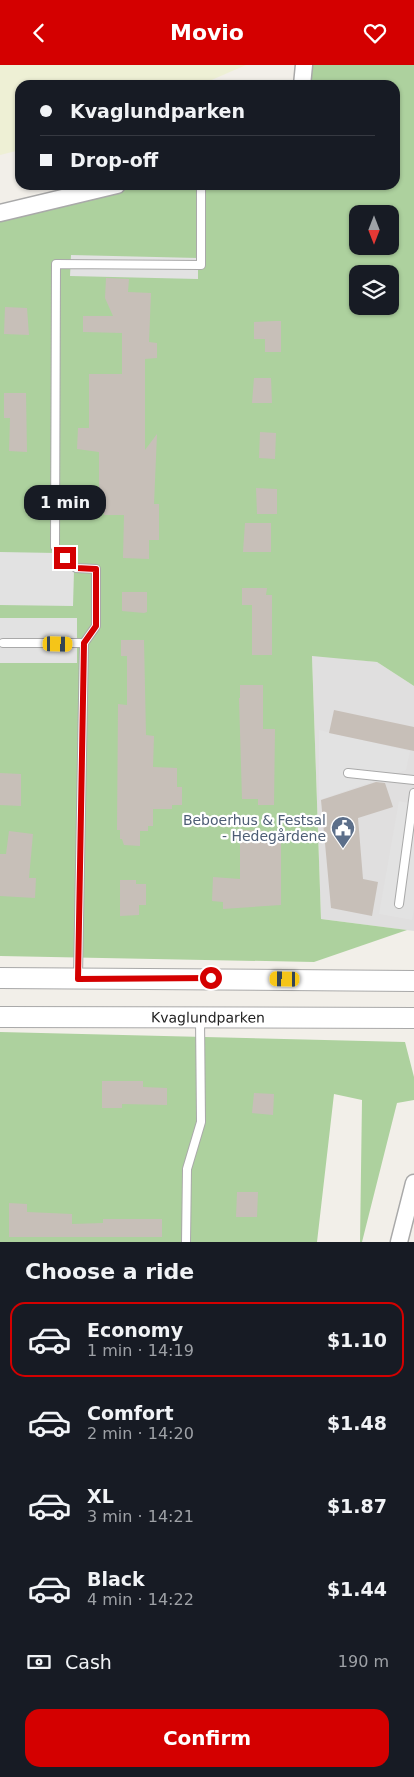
<!DOCTYPE html>
<html lang="en">
<head>
<meta charset="utf-8">
<style>
	:root { --surface:#171b24; --page:#20242c; --text:#f1f3f6; --muted:#9ea1a6; --line:#363941; --accent:#d40000 }
	body { margin:0; font-family:"DejaVu Sans",sans-serif; background:var(--page); color:var(--text); height:100vh; display:flex; flex-direction:column; font-size:19px; white-space:nowrap }
	* { box-sizing:border-box; margin:0 }
	p { font-size:16px; color:var(--muted) }
	.icon { flex:none; width:28px; height:28px; fill:none; stroke:currentColor; stroke-width:2; stroke-linecap:round; stroke-linejoin:round }
	.map { position:relative; height:1177px; overflow:hidden }
	.details { display:flex; flex-direction:column; background:var(--surface); flex:1 }
	.details>* { flex:none }
	.banner { position:absolute; left:15px; top:15px; width:385px; height:110px; border-radius:15px; box-shadow:0 1px 4px #0004; display:grid; align-content:center; height:110px; padding:0 25px; background:var(--surface) }
	.needle { width:32px; rotate:180deg }
	.buttons { position:absolute; left:349px; top:140px; display:grid; gap:10px }
	.buttons a { display:grid; place-items:center; width:50px; height:50px; border-radius:10px; background:var(--surface); box-shadow:0 1px 4px #0004; font-size:25px }
	.end { position:absolute; width:22px; height:22px; margin:-11px; border:6px solid #d40000; background:#fff; box-shadow:0 0 0 2px #fff }
	.from { border-radius:50% }
	.bubble { position:absolute; height:35px; border-radius:15px; background:var(--surface); box-shadow:0 1px 4px #0004; font-size:16px; font-weight:700; line-height:35px; text-align:center }
	.car { position:absolute; width:15px; height:30px; margin:-15px -8px; border-radius:6px; box-shadow:0 0 4px 1px #0007; background:linear-gradient(#f5c518 24%,#345 0 40%,#f5c518 0 76%,#345 0 86%,#f5c518 0) }
	.banner b { display:flex; align-items:center; gap:18px; height:48px; font-size:19px }
	.banner b+b { border-top:1px solid var(--line) }
	.banner i { width:12px; height:12px; background:var(--text) }
	ul { padding:0; list-style:none }
	li { display:flex; align-items:center; gap:15px; height:75px; margin:0 10px 8px; padding:0 15px; border:2px solid transparent; border-radius:15px }
	li div { flex:1 }
	li b { display:block; font-size:19px }
	li em { font-style:normal; font-weight:700 }
	li.on { border-color:var(--accent) }
	li>.icon { width:45px; height:45px; stroke-width:1.5 }
	h2 { padding:0 25px; font-size:22px; line-height:60px }
	.pay { display:flex; align-items:center; gap:12px; height:55px; padding:0 25px; font-size:19px }
	.pay p { margin-inline-start:auto }
	.button { display:flex; gap:10px; margin-top:auto; padding:10px 25px }
	.button a { flex:1; height:58px; border-radius:15px; background:var(--accent); color:#fff; font-size:20px; font-weight:700; line-height:58px; text-align:center }
	header { display:flex; justify-content:space-between; align-items:center; height:65px; padding:0 25px; background:var(--accent); color:#fff; font-size:22px; font-weight:700 }
	.map>svg:first-child { display:block }
	.residential { fill:#e0dfdf }
	.farmland { fill:#eef0d5 }
	.forest { fill:#add19e; fill-rule:evenodd }
	.parking { fill:#e2e2e2 }
	.building { fill:#c7bfb8 }
	.lines { fill:none; stroke-linecap:round; stroke-linejoin:round }
	.service-casing { stroke:#a9a9a9; stroke-width:10 }
	.minor-casing { stroke:#a9a9a9; stroke-width:19 }
	.tertiary-casing { stroke:#a9a9a9; stroke-width:22 }
	.service { stroke:#fff; stroke-width:8 }
	.minor { stroke:#fff; stroke-width:16 }
	.tertiary { stroke:#fff; stroke-width:20 }
	.route { stroke:#d40000; stroke-width:6 }
	.labels { text-anchor:middle; stroke-width:4.5; stroke-linejoin:round; paint-order:stroke }
	.service-label { font-size:14px; fill:#4e5e75; stroke:#fff; text-anchor:end }
	.street-label { font-size:14px; fill:#222; stroke:#fff }
</style>
</head>
<body>
<header><svg class="icon" aria-label="back" viewBox="0 0 24 24"><path d="M15 5l-7 7 7 7"/></svg>Movio<svg class="icon" aria-label="heart" viewBox="0 0 24 24"><path d="M12 20l-8-8c-3-5 5-10 8-4 3-6 11-1 8 4z"/></svg></header>
<div class="map">
<svg width="414" height="1177" viewBox="0 0 414 1177">
	<rect width="100%" height="100%" fill="#f2efe9"/>
	<!-- residential -->
	<path class="residential" d="M312,590L377,597L414,621V866L321,854Z"/>
	<!-- farmland -->
	<path class="farmland" d="M0,0H246L200,20H20V85L0,90Z"/>
	<!-- forest -->
	<path class="forest" d="M313,0H414V621L377,597L312,591L321,854L407,865L314,897L0,891V154L140,120H395V20H309ZM358,149H390V181H358ZM358,209H390V241H358Z
		M0,967L405,977L414,1012V1035L397,1038L362,1177H360L362,1035L334,1029L317,1177H0Z"/>
	<!-- parking -->
	<path class="parking" d="M71,190L198,193V214L70,211Z
		M0,487L56,488L74,506L73,541L0,540Z
		M0,553H77V598H0Z
		M319,665L410,686L406,705L319,735Z
		M399,736L414,739V843L412,855L379,849Z"/>
	<!-- building -->
	<path class="building" d="M106,213L129,214L128,227L151,228L149,277L157,278V293L145,294V385L157,369L154,439H159V475H149V494L123,493L124,450H104V439L99,438V387L77,384L78,363H89V309H122V268L83,267V251H113L105,233Z
		M5,242L27,243L29,270L4,269Z
		M275,256H281V287H265V274H254V257Z
		M254,313H271L272,338H252Z
		M4,328H26L27,387L9,386L10,353H4Z
		M260,367L276,368L275,394L259,393Z
		M256,423L277,424V449H257Z
		M245,458H271V487H243Z
		M242,523H267L266,530H272V590H252V540H242Z
		M122,527H147V547L144,548L122,546Z
		M121,575H144L146,670L154,671L153,702L177,703V722H182V740H172V744H153V761H148V766H140V781L124,780L122,774H120V765H117L118,639L127,640V591H121Z
		M240,620H263V664H275L274,740H258V734H242L239,633H240Z
		M334,645L414,662V686L329,668Z
		M0,708L21,709V741L0,740Z
		M376,717L385,718L393,742L358,753L363,814L378,817L372,851L331,843L321,735Z
		M240,765L266,766L265,773L281,774V840L223,844V837L212,836L213,812L240,814Z
		M9,766L33,769L29,813H36L35,833L0,831V789H6Z
		M120,815H136V819H146V840H139V850L120,851Z
		M102,1016H143V1022L167,1023V1040L122,1039V1043H102Z
		M254,1028L274,1029L273,1050L252,1048Z
		M237,1127H258L257,1152H236Z
		M9,1138L27,1139V1147L72,1149V1159L103,1158V1154H162V1172H9Z"/>
	<g class="lines">
		<!-- service casing -->
		<g class="service-casing">
			<path id="service" d="M3,578H84
				M348,708L414,715
				M399,839L414,728
				M78,912L84,578L96,561V504L76,503L55,482L56,199L201,200V120
				M186,1177L187,1104L201,1057L200,953"/>
		</g>
		<!-- minor casing -->
		<g class="minor-casing">
			<path id="minor" d="M302,20L304,0
				M0,148L117,120
				M399,1177L414,1118"/>
		</g>
		<!-- tertiary casing -->
		<g class="tertiary-casing">
			<g id="tertiary">
				<path d="M0,913L414,916"/>
				<path id="s1" d="M0,952L414,953"/>
			</g>
		</g>
		<!-- service -->
		<use href="#service" class="service"/>
		<!-- minor -->
		<use href="#minor" class="minor"/>
		<!-- tertiary -->
		<use href="#tertiary" class="tertiary"/>
	</g>
	<g class="lines">
		<!-- route -->
		<path class="route" d="M65,493L76,503L96,504V561L84,578L78,914L211,913"/>
	</g>
	<!-- icons -->
	<defs>
		<g id="civic-pin" transform="scale(1.25)"><path d="M0 17L-7.5 6A9.5 9.5 0 1 1 7.5 6Z" fill="#5c6f8a" stroke="#fff"/><path d="M-.6-6.5H3V-4.5H.6V-3L4-1V1h2V6H-6V1h2V-1L-.6-3ZM-1.2 2.5V6h2.4V2.5Z" fill="#fff"/></g>
	</defs>
	<g fill-rule="evenodd">
		<use href="#civic-pin" x="343" y="763"/>
	</g>
	<g class="labels">
		<!-- service labels -->
		<g class="service-label">
			<text x="326" y="760">Beboerhus &amp; Festsal<tspan x="326" dy="16">- Hedegårdene</tspan></text>
		</g>
		<!-- street labels -->
		<g class="street-label">
			<text dy="5" stroke="none"><textPath href="#s1" startOffset="208">Kvaglundparken</textPath></text>
		</g>
	</g>
</svg>
<div class="buttons">
<a><svg class="needle" viewBox="-14 -14 28 28"><path d="M0-13l5 13h-10z" fill="#e53935"/><path d="M0 13l5-13h-10z" fill="#9ea1a6"/></svg></a>
<a><svg class="icon" aria-label="layers" viewBox="0 0 24 24"><path d="M12 4l9 5-9 5-9-5zM3 14l9 5 9-5"/></svg></a>
</div>
<i class="end from" style="left:211px;top:913px"></i>
<i class="end" style="left:65px;top:493px"></i>
<div class="bubble" style="left:24px;top:420px;width:82px">1 min</div>
<i class="car" style="left:58px;top:579px;rotate:91deg"></i>
<i class="car" style="left:285px;top:914px;rotate:271deg"></i>
<div class="banner">
<b><i class="from"></i>Kvaglundparken</b>
<b><i></i>Drop-off</b>
</div>
</div>
<section class="details">
<h2>Choose a ride</h2>
<ul>
<li class="on"><svg class="icon" aria-label="car" viewBox="0 0 24 24"><path d="M5 17H2v-5l4-1 3-4h7l3 4 3 1v5h-3M9 17h6M6 11h13"/><circle cx="7" cy="17" r="2"/><circle cx="17" cy="17" r="2"/></svg><div><b>Economy</b><p>1 min · 14:19</p></div><em>$1.10</em></li>
<li><svg class="icon" aria-label="car" viewBox="0 0 24 24"><path d="M5 17H2v-5l4-1 3-4h7l3 4 3 1v5h-3M9 17h6M6 11h13"/><circle cx="7" cy="17" r="2"/><circle cx="17" cy="17" r="2"/></svg><div><b>Comfort</b><p>2 min · 14:20</p></div><em>$1.48</em></li>
<li><svg class="icon" aria-label="car" viewBox="0 0 24 24"><path d="M5 17H2v-5l4-1 3-4h7l3 4 3 1v5h-3M9 17h6M6 11h13"/><circle cx="7" cy="17" r="2"/><circle cx="17" cy="17" r="2"/></svg><div><b>XL</b><p>3 min · 14:21</p></div><em>$1.87</em></li>
<li><svg class="icon" aria-label="car" viewBox="0 0 24 24"><path d="M5 17H2v-5l4-1 3-4h7l3 4 3 1v5h-3M9 17h6M6 11h13"/><circle cx="7" cy="17" r="2"/><circle cx="17" cy="17" r="2"/></svg><div><b>Black</b><p>4 min · 14:22</p></div><em>$1.44</em></li>
</ul>
<div class="pay"><svg class="icon" aria-label="cash" viewBox="0 0 24 24"><path d="M3 7h18v10H3z"/><circle cx="12" cy="12" r="2"/></svg>Cash<p>190 m</p></div>
<div class="button"><a>Confirm</a></div>
</section>
</body>
</html>
